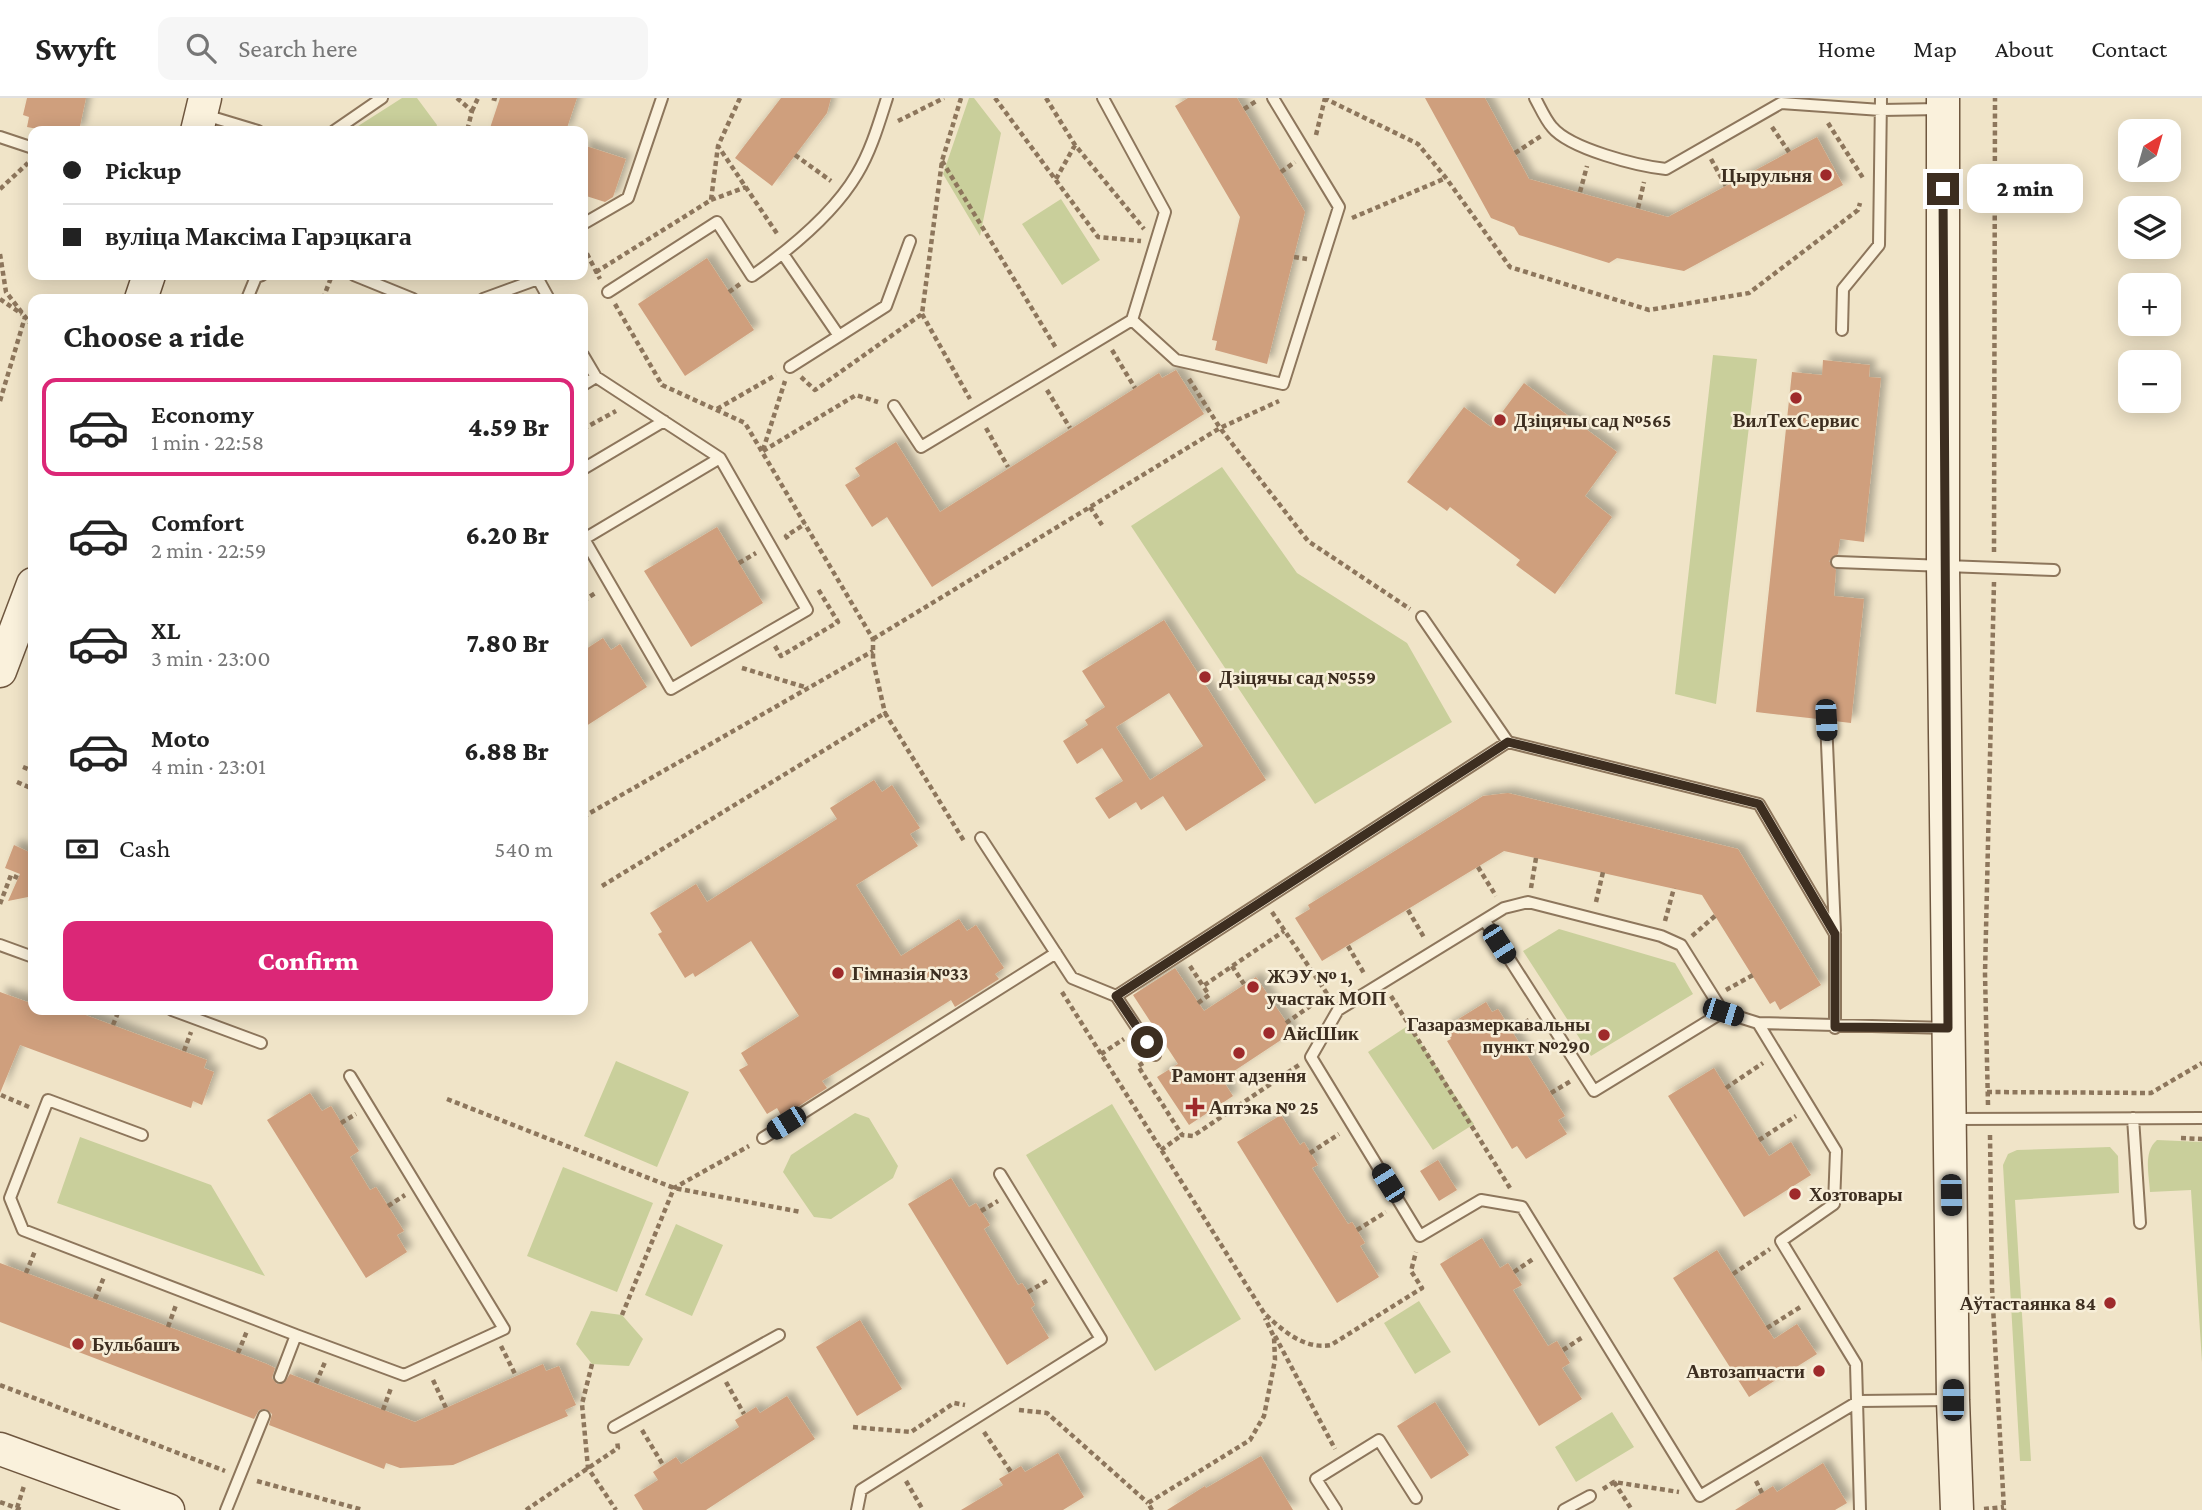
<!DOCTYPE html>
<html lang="en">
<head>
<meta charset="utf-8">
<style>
	:root { --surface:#fff; --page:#f6f6f6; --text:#222; --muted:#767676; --line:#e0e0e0; --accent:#db2777 }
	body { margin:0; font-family:"Crimson Pro",serif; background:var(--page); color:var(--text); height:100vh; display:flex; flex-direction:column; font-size:26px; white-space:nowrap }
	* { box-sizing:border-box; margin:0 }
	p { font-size:23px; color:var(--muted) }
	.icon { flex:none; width:38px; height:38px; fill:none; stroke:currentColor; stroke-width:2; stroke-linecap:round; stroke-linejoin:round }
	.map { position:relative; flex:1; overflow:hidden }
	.details { position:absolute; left:28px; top:196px; width:560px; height:721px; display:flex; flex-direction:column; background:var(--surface); border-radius:14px; box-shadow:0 4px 18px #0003 }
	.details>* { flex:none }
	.banner { position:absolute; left:28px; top:28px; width:560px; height:154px; border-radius:14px; box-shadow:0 4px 18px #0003; display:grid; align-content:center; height:154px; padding:0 35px; background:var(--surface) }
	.needle { width:46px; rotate:37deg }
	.tools { position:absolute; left:2118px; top:21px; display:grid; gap:14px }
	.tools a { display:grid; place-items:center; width:63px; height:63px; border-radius:14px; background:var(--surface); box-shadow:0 4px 18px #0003; font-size:35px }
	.end { position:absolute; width:32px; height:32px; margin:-16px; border:9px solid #3d2e20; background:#fff; box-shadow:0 0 0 4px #fff }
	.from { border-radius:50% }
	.bubble { position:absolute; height:49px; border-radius:14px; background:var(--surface); box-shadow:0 4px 18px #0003; font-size:23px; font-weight:800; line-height:49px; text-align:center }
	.car { position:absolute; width:21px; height:42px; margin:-21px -10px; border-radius:9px; box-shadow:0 0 5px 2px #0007; background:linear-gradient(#222 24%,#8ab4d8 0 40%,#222 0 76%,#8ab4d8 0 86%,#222 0) }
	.banner b { display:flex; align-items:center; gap:24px; height:66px; font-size:26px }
	.banner b+b { border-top:2px solid var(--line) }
	.banner i { width:18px; height:18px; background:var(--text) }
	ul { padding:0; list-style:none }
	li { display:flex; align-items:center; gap:21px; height:98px; margin:0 14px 10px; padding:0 21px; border:4px solid transparent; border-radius:14px }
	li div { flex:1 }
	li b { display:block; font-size:26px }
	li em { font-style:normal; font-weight:800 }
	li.current { border-color:var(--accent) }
	li>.icon { width:63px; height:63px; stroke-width:1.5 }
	h2 { padding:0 35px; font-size:32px; line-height:84px }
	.pay { display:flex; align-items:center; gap:18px; height:77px; padding:0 35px; font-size:26px }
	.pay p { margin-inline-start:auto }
	.cta { display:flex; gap:14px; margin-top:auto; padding:14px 35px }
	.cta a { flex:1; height:80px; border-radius:14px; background:var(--accent); color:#fff; font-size:28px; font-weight:800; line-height:80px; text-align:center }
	header { display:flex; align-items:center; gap:42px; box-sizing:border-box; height:98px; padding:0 35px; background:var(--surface); border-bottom:2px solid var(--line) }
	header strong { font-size:33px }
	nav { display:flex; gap:38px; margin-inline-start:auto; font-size:24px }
	.search { width:490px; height:63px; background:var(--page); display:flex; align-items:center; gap:18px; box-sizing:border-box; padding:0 24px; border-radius:14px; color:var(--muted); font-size:26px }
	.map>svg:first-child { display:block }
	.green { fill:#c9cf9b }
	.building { fill:#cf9f7d; fill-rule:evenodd; filter:url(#shadow) }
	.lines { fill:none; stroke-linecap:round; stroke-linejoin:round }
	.service-casing { stroke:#8d765c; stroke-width:14 }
	.secondary-casing { stroke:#6f573f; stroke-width:35 }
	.path { stroke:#8d765c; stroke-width:4.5; stroke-dasharray:5 3.5; stroke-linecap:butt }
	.service { stroke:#faf1dc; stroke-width:10 }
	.secondary { stroke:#faf1dc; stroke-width:32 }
	.route { stroke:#3d2e20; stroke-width:9 }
	.poi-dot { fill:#9e2a2b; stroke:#f7eed8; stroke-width:2.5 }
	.labels { text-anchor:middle; stroke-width:5; stroke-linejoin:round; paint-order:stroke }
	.poi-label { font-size:19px; font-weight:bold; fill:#3d2e20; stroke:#f7eed8; text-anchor:start }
</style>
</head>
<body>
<header>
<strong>Swyft</strong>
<div class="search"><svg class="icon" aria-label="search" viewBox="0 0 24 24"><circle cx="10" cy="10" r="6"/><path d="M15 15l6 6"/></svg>Search here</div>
<nav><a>Home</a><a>Map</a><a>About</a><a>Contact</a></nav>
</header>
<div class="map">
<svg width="2202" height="1412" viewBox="0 0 2202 1412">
	<defs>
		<filter id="shadow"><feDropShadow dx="6" dy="-6" stdDeviation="3.5" flood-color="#0004"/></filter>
	</defs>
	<rect width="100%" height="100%" fill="#f0e4c8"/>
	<!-- green -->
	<path class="green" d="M402,0H417L437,27L435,33H363L355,30Z
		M969,0H974L1001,35L980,138L943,76Z
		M1061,101L1100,162L1062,187L1022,126Z
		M1713,257L1757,261L1716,606L1675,596Z
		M1222,369L1297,475L1407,545L1452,624L1315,706L1131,428Z
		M1559,831L1675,865L1693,896L1591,958L1523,853Z
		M1409,927L1474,1026L1433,1052L1368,954Z
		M616,963L689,994L657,1069L584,1038Z
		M1112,1006L1241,1221L1155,1273L1026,1057Z
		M855,1015L869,1020L898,1068L893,1080L831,1121L814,1119L783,1074L791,1057Z
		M80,1039L211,1087L265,1178L57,1105Z
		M2157,1042L2202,1044V1264L2191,1092L2150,1094C2149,1076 2143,1054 2157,1042Z
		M2110,1049L2118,1058L2119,1095L2015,1102L2031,1363H2020L2003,1067L2008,1056L2017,1052Z
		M563,1069L653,1105L617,1194L527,1158Z
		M676,1126L723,1147L692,1218L645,1197Z
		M1419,1203L1451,1254L1415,1276L1384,1225Z
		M591,1213L622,1217L643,1241L629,1268L592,1266L576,1246Z
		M1612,1314L1634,1349L1576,1384L1555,1349Z"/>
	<!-- building -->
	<path class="building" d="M27,0H86L79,33H48L27,29L29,19L23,17Z
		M500,0H577L566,33H489Z
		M781,0H831L827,15L772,88L735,60Z
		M1188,0H1237L1305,114L1267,266L1215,252L1217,243L1212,242L1240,119L1175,8Z
		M1425,0H1485L1529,81L1668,119L1817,39L1843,87L1684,173L1617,160L1609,165L1519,137L1514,129L1491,120Z
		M583,47L626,61L613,99L605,104L583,97Z
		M707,160L754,232L685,278L638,206Z
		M1823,262L1870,267L1869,279L1881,280L1864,444L1840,441L1838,456L1829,463L1836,472L1834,498L1864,501L1851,625L1834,623L1826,614L1818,621L1756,614L1792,274L1822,277Z
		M1176,272L1204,316L932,489L887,419L872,429L845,387L860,378L855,370L896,344L940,414L1159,275L1162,280Z
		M1524,285L1617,354L1585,398L1612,419L1555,496L1516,467L1520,462L1450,409L1447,413L1407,384L1464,309L1491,329Z
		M717,429L763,505L691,549L644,473Z
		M1164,522L1266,682L1186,733L1163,698L1141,712L1136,704L1109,721L1095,700L1123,683L1102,650L1077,666L1063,643L1088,627L1085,622L1105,609L1082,573ZM1169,595L1203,648L1150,682L1116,629Z
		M603,540L611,552L620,546L647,589L583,630V553Z
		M874,682L882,694L892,687L920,730L910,736L918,748L856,787L901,858L959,821L967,833L976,827L1004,870L995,876L999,881L955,909L951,902L822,983L827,990L782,1019L777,1010L767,1016L739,972L748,967L741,955L799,918L751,843L695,879L693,875L685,880L658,836L662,834L650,815L696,786L707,804L837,721L830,710Z
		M1508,695L1738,751L1821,887L1780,912L1775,903L1770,906L1702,797L1504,753L1322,863L1295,820L1310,811L1308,807L1483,698Z
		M33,745V798L8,803L20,776L5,770L14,747L29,754Z
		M1175,870L1204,913L1256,879L1293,934L1222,981L1233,998L1189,1027L1157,979L1178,966L1133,897Z
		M0,894L33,906V912H72L207,962L204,970L214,974L202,1007L193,1003L191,1010L20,947L0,995Z
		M1486,904L1492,914L1498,911L1565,1018L1558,1022L1567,1036L1526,1061L1517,1048L1512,1051L1447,943L1451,941L1444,930Z
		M1714,970L1769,1058L1791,1044L1811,1077L1744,1119L1668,998Z
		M310,995L322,1013L331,1008L359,1053L350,1059L370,1092L376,1089L404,1133L397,1137L407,1154L366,1180L267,1022Z
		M1281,1017L1300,1047L1304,1044L1318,1067L1312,1070L1348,1126L1352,1124L1357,1132L1365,1145L1360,1148L1379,1179L1337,1205L1237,1044Z
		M1438,1062L1457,1092L1439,1103L1420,1073Z
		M951,1080L969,1109L976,1105L990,1127L984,1131L1018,1187L1022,1185L1028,1194L1035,1207L1031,1210L1049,1240L1007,1267L908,1106Z
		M1482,1140L1500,1170L1508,1165L1522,1187L1513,1192L1548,1248L1557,1243L1570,1265L1562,1270L1582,1301L1539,1328L1440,1166Z
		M1717,1152L1774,1241L1797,1226L1817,1256L1749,1299L1673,1180Z
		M0,1165L267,1266L275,1270L272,1280L277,1286L284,1285L290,1276L415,1324L543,1266L546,1273L559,1268L576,1307L565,1312L568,1318L453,1367L400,1370L386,1365L384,1371L269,1327L272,1316L266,1311L259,1312L254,1321L0,1224Z
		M860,1222L902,1291L857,1318L816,1249Z
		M787,1298L815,1341L706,1412H643L634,1397L658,1382L653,1374L676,1359L681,1366L739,1329L735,1322L756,1309L760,1315Z
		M1435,1304L1469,1357L1431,1381L1397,1328Z
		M1058,1355L1084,1399L1063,1412H961L1003,1387L999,1381L1011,1374L1021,1368L1025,1374Z
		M1261,1358L1293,1412H1167L1205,1388L1206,1390Z
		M1823,1365L1847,1405L1835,1412H1735L1773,1388L1777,1394Z"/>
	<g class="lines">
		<!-- service casing -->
		<g class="service-casing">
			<path id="service" d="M1535,0C1540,9 1545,21 1552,29C1570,51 1638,68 1666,71L1781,5L1881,12L1940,11
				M205,17L258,33
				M334,33L382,0
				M0,39L33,50
				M583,126L628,100L662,0
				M783,156L839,238L886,208L910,143
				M354,177L413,201
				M608,194L717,124L752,178C789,152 834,115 857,76C871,53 879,25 887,0
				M247,201L256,179L262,177
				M483,201L538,181L549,201
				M1132,222L1176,262L1283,286L1339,109L1273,0
				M1842,232L1843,191L1879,147L1881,0
				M583,257L596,279L720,360L807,512L671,591L584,441L720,360
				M790,269L839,238
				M583,287L596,279
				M894,308L921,349L1132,222L1165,114L1103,0
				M583,371L664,323
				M1837,464L2054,472
				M1422,519L1508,644L1759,706L1835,836V930
				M1826,622L1835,833
				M981,740L1072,880L1116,898
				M1485,823L1594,993L1723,914
				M0,847L33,859
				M172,912L261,945
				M1758,925L1836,1053L1834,1106L1781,1143L1856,1266L1860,1412
				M1947,930L1758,925L1723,914L1681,847L1661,838L1528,804L1504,810L1338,912L1311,959L1420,1138L1481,1102L1522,1109L1700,1398L1859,1303L1950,1302
				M1155,957L1116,898L1508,644
				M2133,1020L2140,1125
				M1953,1021L2202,1020
				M142,1037L48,1002L10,1100L23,1132L296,1237
				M763,1040L1056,855
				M280,1279L296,1237L404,1277L504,1231L350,978
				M614,1329L779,1237
				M226,1412L264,1318
				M857,1412L861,1392L1101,1241L1000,1076
				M1336,1412L1316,1381L1379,1342L1416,1400
				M1564,1412L1590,1398"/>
		</g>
		<!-- secondary casing -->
		<g class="secondary-casing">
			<path id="secondary" d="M1943,0V467L1953,1302L1957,1412
				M197,33L205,0
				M141,201L149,177
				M0,573L33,486
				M0,1351L168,1412"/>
		</g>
		<!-- path -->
		<path class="path" d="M457,0L472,13L467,33
			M492,0L499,2
			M740,0L718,48L778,137
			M995,0L1098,139L1141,143
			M1046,0L1075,47L1144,131
			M1324,0L1418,46L1446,80L1510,169L1649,212L1749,195L1858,112L1860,105
			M1244,11L1258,2
			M472,13L478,0
			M898,23L944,0
			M1828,25L1863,80
			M1772,29L1789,54
			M1316,37L1325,0
			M1515,55L1541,38
			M795,57L831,83
			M1711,61L1726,88
			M942,63L1056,250
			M1281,74L1295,64
			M1056,81L1075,47
			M0,91L28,65
			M1580,94L1587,68
			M711,102L746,89
			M1638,110L1644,84
			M1352,120L1446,80
			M583,148L600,181
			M0,156L6,194L33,229
			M1294,159L1307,161
			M596,174L711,102L718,48
			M729,194L740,186
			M0,201L22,216
			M323,201L332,177
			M615,206L662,287L745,325L873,541V563L885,615
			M922,216L970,301
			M1112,252L1135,290
			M801,279L815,292L922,216L942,63L961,0
			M1189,281L1220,330L1308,443L1410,511
			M1047,292L1070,330
			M0,303L25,219
			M717,311L776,277
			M986,330L1008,369
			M583,331L616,313
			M763,352L785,283
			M763,353L856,297L878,304
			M1090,409L1102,427
			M788,441L786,438L805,426
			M1994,454L1995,0
			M739,465L756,455
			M583,503L597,494
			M873,541L1220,330L1279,303
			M775,548L781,558L838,524L818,491
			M742,570L808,590
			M32,646L33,647
			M23,669L33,673
			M17,684L33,691
			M583,719L873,553
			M1478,769L1496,798
			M602,788L885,615L964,743
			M1531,790L1536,760
			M1596,804L1603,774
			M0,806L11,777L18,780
			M1408,812L1425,841
			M1272,814L1330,900
			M1665,823L1674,790
			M1692,838L1715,818
			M1348,848L1365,877
			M1190,868L1203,888L1284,833
			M1232,868L1244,886
			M1726,892L1753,877
			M1062,894L1264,1215C1282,1232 1304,1252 1331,1247L1422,1190L1411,1173L1416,1154
			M1391,898L1510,1090
			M1198,905L1209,897L1203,888
			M1286,925L1326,897
			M113,927L119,912
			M1511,933L1529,922
			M184,953L191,934
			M1101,956L1124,941
			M1143,965L1138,968L1182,1037L1193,1038L1299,967
			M1726,990L1763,965
			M1987,994L2151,995L2202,965
			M1551,995L1571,983
			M1,997L29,1009
			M447,1001L674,1090L801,1114
			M1988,1007L1985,876L1994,484
			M341,1025L356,1016
			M1990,1037L1992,1190L2004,1412
			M2181,1040L2202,1041
			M1759,1042L1796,1018
			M1161,1052L1182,1037
			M1310,1055L1339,1036
			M388,1108L405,1097
			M981,1113L998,1103
			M1357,1132L1386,1114
			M1514,1174L1533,1161
			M26,1175L35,1153
			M1733,1176L1770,1151
			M1028,1194L1048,1182
			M95,1201L104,1179
			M622,1217L674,1090L749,1048
			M168,1229L176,1207
			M1767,1230L1802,1208
			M1275,1238L1335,1351
			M501,1248L516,1278
			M1563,1252L1583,1239
			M238,1255L247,1233
			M592,1266L582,1306L588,1370L616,1412
			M433,1282L446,1310
			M726,1284L744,1316
			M316,1285L325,1264
			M0,1287L225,1373
			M383,1312L391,1290
			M1019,1312L1047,1315L1148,1405
			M853,1329L911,1334L954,1305L965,1307
			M642,1332L663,1367
			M984,1334L1011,1374
			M257,1383L363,1412
			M906,1383L923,1412
			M1756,1383L1762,1395
			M1614,1384L1632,1412
			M1603,1391L1614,1384L1679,1394
			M0,1404L22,1412
			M17,1410L24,1388
			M1984,1411L2004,1409
			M526,1412L618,1350L617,1343
			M1152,1412L1148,1405L1250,1342L1264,1318L1275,1262L1274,1239L1265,1220"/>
		<!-- service -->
		<use href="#service" class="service"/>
		<!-- secondary -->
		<use href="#secondary" class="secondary"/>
	</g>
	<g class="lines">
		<!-- route -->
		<path class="route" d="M1147,944L1116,898L1508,644L1759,706L1835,836V929L1948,930L1943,91"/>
	</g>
	<!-- markers -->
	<g class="poi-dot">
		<circle cx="1826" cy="77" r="7"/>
		<circle cx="1796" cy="300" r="7"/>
		<circle cx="1500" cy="322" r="7"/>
		<circle cx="1205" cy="579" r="7"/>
		<circle cx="838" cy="875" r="7"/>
		<circle cx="1253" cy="889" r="7"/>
		<circle cx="1269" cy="935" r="7"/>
		<circle cx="1604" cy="937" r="7"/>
		<circle cx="1239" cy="955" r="7"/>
		<path d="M1191.5 998.5h7v7h7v7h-7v7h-7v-7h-7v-7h7z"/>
		<circle cx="1795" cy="1096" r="7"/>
		<circle cx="2110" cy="1205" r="7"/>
		<circle cx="78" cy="1246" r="7"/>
		<circle cx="1819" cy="1273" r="7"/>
	</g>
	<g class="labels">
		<!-- poi labels -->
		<g class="poi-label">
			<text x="1812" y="84" text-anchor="end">Цырульня</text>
			<text x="1514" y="329">Дзіцячы сад №565</text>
			<text x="1796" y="329" text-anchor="middle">ВилТехСервис</text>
			<text x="1219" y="586">Дзіцячы сад №559</text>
			<text x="852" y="882">Гімназія №33</text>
			<text x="1267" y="885">ЖЭУ № 1,<tspan x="1267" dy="22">участак МОП</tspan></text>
			<text x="1590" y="933" text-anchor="end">Газаразмеркавальны<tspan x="1590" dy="22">пункт №290</tspan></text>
			<text x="1283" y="942">АйсШик</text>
			<text x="1239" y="984" text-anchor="middle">Рамонт адзення</text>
			<text x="1209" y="1016">Аптэка № 25</text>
			<text x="1809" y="1103">Хозтовары</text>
			<text x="2096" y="1212" text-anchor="end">Аўтастаянка 84</text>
			<text x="92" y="1253">Бульбашъ</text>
			<text x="1805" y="1280" text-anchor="end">Автозапчасти</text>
		</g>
	</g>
</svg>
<div class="tools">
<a><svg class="needle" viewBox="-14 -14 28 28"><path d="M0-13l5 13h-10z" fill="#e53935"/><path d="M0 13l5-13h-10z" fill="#767676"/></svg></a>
<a><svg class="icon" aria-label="layers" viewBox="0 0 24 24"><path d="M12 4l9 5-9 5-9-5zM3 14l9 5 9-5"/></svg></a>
<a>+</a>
<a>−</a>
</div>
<i class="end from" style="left:1147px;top:944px"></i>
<i class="end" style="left:1943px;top:91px"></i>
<div class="bubble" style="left:1967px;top:66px;width:116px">2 min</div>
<i class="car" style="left:1826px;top:622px;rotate:177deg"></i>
<i class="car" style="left:1499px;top:846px;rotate:147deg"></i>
<i class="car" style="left:1723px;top:914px;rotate:108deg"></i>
<i class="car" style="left:786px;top:1025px;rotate:238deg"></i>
<i class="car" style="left:1388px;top:1085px;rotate:328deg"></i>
<i class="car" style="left:1951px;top:1097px;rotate:179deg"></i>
<i class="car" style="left:1953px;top:1302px;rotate:0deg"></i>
<div class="banner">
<b><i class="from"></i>Pickup</b>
<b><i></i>вуліца Максіма Гарэцкага</b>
</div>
<section class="details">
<h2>Choose a ride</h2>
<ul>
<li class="current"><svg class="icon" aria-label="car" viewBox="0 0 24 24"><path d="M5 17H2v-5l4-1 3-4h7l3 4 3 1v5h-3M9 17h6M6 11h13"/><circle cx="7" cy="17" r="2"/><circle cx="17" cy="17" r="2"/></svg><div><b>Economy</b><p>1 min · 22:58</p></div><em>4.59 Br</em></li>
<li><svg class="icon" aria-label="car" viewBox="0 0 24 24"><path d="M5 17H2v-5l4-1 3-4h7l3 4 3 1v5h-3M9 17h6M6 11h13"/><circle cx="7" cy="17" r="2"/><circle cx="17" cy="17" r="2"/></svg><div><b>Comfort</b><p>2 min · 22:59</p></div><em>6.20 Br</em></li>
<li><svg class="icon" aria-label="car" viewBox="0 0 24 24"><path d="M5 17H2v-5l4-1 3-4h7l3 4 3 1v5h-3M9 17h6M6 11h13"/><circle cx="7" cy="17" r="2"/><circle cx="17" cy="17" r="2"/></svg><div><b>XL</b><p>3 min · 23:00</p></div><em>7.80 Br</em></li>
<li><svg class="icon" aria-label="car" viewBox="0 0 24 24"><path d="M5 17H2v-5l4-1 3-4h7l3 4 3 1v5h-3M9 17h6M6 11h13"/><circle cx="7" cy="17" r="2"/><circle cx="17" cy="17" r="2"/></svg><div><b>Moto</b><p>4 min · 23:01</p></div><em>6.88 Br</em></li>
</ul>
<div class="pay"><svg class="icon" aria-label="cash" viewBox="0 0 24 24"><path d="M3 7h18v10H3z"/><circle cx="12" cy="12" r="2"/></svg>Cash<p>540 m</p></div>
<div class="cta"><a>Confirm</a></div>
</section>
</div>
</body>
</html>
